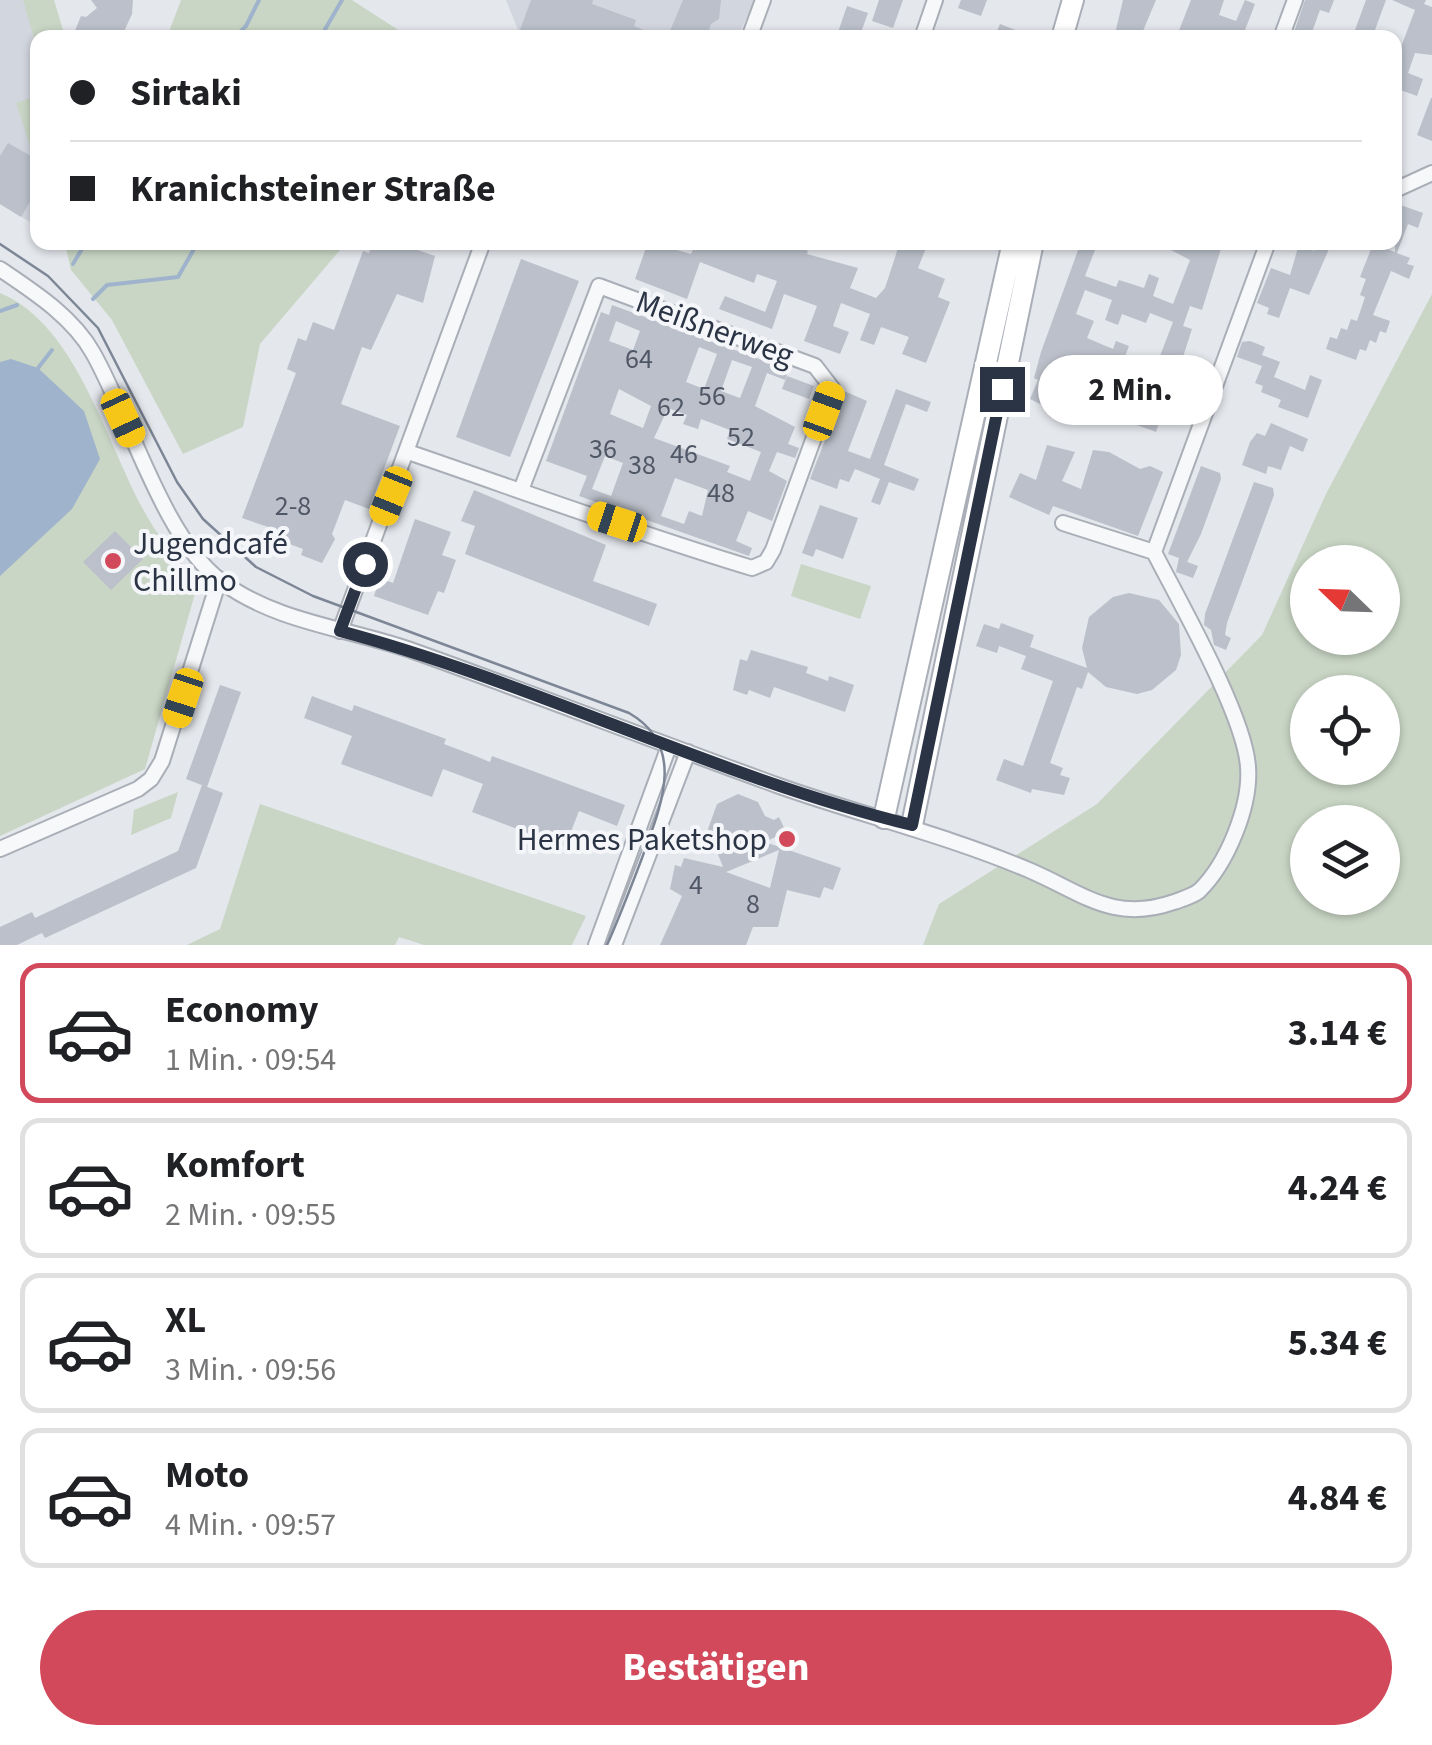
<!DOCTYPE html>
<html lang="de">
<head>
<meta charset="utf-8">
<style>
	:root { --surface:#fff; --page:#f2f2f2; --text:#202124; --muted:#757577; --line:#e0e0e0; --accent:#d1495b }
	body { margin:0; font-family:"Source Sans 3",sans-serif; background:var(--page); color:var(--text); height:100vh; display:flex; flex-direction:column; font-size:38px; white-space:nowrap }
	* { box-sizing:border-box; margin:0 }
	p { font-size:32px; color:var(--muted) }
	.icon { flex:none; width:55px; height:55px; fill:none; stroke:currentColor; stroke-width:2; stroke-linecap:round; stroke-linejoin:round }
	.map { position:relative; height:945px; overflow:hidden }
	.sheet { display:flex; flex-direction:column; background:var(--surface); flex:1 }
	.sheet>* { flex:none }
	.hud { position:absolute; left:30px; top:30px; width:1372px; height:220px; border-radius:20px; box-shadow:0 2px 8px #0004; display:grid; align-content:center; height:220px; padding:0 40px; background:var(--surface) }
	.needle { width:65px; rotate:293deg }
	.controls { position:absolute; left:1290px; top:545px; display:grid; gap:20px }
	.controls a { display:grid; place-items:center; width:110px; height:110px; border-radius:50%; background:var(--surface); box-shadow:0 2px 8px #0004; font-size:50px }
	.end { position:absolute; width:45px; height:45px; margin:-22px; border:12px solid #2b3445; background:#fff; box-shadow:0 0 0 5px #fff }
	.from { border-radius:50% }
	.bubble { position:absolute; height:70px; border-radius:35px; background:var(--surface); box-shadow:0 2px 8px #0004; font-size:32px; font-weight:700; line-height:70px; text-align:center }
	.car { position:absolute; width:30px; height:60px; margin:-30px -15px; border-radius:12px; box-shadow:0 0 8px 2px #0007; background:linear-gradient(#f5c518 24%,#345 0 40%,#f5c518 0 76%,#345 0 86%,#f5c518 0) }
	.hud b { display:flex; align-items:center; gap:35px; height:95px; font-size:38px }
	.hud b+b { border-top:2px solid var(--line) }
	.hud i { width:25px; height:25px; background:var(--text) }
	ul { padding:18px 0 0; list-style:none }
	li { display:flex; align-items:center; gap:30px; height:140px; margin:0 20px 15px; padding:0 20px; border:5px solid var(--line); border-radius:20px }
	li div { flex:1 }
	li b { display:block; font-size:38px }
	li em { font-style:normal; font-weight:700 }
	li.current { border-color:var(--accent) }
	li>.icon { width:90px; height:90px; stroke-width:1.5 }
	.action { display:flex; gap:20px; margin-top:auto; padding:20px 40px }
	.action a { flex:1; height:115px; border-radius:60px; background:var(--accent); color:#fff; font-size:40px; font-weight:700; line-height:115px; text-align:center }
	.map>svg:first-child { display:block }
	.built { fill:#d2d6de }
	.green { fill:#c9d6c5; fill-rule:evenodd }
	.water { fill:#9fb4cc }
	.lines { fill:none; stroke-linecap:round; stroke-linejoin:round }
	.stream { stroke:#9fb4cc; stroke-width:4 }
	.building { fill:#bbc0ca; fill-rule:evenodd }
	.minor-casing { stroke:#a9aeb7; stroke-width:18 }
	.secondary-casing { stroke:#a9aeb7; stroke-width:24 }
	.minor { stroke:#f7f8fa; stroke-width:14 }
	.secondary { stroke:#fff; stroke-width:20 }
	.tram { stroke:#7d8696; stroke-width:2.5 }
	.route { stroke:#2b3445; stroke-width:12 }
	.poi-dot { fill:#d1495b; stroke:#f4f6f9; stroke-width:4 }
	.labels { text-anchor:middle; stroke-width:8; stroke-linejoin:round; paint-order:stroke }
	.number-label { font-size:28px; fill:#4f5766 }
	.street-label { font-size:32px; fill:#2b3445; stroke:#f4f6f9 }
	.poi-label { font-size:32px; fill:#2b3445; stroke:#f4f6f9; text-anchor:start }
</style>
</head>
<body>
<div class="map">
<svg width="1432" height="945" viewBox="0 0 1432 945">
	<rect width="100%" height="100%" fill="#e4e7ec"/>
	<!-- built -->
	<path class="built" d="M0,0H51L38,38L37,211L30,222L0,204Z
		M506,0H755L737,38L521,37Z"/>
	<!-- green -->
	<path class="green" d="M23,0H54L65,37L38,38L37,48Z
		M181,0H352L409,37H167Z
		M37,96V150L32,152L16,103Z
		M65,243V242L346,243L260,344L243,427L183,454L112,320L71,270Z
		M0,293C82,327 109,458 154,528C167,547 184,565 198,583L145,769L0,836Z
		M1432,294V945H923L939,904L1097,804L1262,635L1326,494ZM1308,562H1382V638H1308ZM1308,692H1382V768H1308ZM1308,822H1382V898H1308Z
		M801,564L871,586L860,619L791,596Z
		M178,792L171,818L131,835L134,810Z
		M260,804L586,916L572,945H424L399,937L395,945H187L220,929Z"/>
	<!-- water -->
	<path class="water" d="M11,359L38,368L84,411L100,459L72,509L0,576V362Z"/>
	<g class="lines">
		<!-- stream -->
		<path class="stream" d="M234,38L246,26L259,0
			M320,38L342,0
			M73,264L86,242
			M93,299L107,285L178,277L198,242
			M0,311L17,305
			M38,368L52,350"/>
	</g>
	<!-- building -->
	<path class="building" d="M91,0H133L132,14L121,38H72L81,16L86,17L97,8Z
		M531,0H593L592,4L636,20L634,26L644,30L641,38H541L520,30Z
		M683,0H721L719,19L711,24L706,38H667Z
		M879,0H903L893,28L872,21Z
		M961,0H987L981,16L958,8Z
		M1123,0H1156L1140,38H1114Z
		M1191,0H1224L1219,15L1236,21L1245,0L1255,4L1242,38H1176Z
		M1305,0H1334L1329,13L1320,10L1312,32L1305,30L1302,38H1292Z
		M1366,0H1386L1372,38H1352Z
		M1392,0H1426L1424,4L1432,7V55L1415,53L1408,73L1423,79L1417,96L1395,88V63L1415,10Z
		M847,6L868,13L859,38H836Z
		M1000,24L1033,37V38H994Z
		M1431,98H1432V141L1417,135Z
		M8,143L38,160V188L21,217L0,204V156Z
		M1395,203L1423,213L1418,228L1408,224L1397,253L1410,258L1407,264L1414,266L1409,279L1391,271L1373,315L1390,321L1386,333L1380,331L1376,343L1370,340L1366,351L1360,349L1356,360L1326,349L1330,337L1337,339L1341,328L1347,330L1351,319L1357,321L1365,297L1360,295L1366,279L1360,277L1373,244L1395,252Z
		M373,242H414L412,248L435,256L423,303L397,294L371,350L362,347L341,404L400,426L369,509L345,500L332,534L335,539L322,563L301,555L303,549L265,535L268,527L242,518L296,373L287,369L298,338L306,341L313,322L334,330L363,251L369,253Z
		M648,242L691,254L695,245L704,249L707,242H786L808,251L807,254L858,268L850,288L876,298L885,288L900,242H912L926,248L918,268L945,279L938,297L950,302L926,363L902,354L909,337L881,327L874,345L860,340L870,314L841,303L833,326L849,332L840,354L804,341L817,306L784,294L772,329L719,309L725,296L765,312L777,281L757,274L754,283L700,262L687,299L635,279Z
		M1081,242H1098L1085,276L1116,287L1119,280L1144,288L1149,274L1159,278L1153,296L1173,304L1190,260L1156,242H1223L1202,310L1190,306L1183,326L1192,329L1182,360L1179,370L1173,368L1164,389L1181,394L1175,411L1164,407L1156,432L1134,424L1173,322L1150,313L1146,323L1122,314L1118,325L1105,320L1112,300L1085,290L1076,314L1094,321L1087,338L1113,349L1116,341L1129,346L1124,359L1130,361L1119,389L1125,391L1120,403L1115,401L1106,422L1090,415L1095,405L1089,402L1100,375L1082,368L1071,394L1057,389L1048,408L1030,399L1038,380L1034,378L1041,352Z
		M1318,242H1332L1309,295L1290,288L1279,318L1267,314L1269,308L1257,303L1271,268L1290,275L1299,244L1314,251Z
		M521,259L579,281L510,457L456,437Z
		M612,305L789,370L785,380L767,373L755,406L795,427L788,444L799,448L795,458L777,452L769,471L787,481L772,521L748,511L736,541L752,548L749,556L579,496L587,476L546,461L601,312L609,315ZM616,321L640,331L633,350L609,341ZM699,347L717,354L704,389L686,382ZM732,360L752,367L740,398L721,391ZM619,389L651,406L643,428L610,414ZM668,408L687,415L683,424L698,429L701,419L730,430L727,439L761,452L750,481L727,472L730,466L654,438ZM605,456L623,463L611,496L592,489ZM675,478L708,490L702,516L689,511L684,524L661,516Z
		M1250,341L1265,347L1262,355L1280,362L1274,377L1305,390L1310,375L1322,380L1308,418L1278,407L1281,400L1261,392L1263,386L1255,383L1262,366L1237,357L1242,342Z
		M787,376L814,386L809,399L782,389Z
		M896,389L931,402L927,412L906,404L884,465L919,479L914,491L889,482L880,505L871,502L880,479L855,469L849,482L840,479L837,489L810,479L844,391L867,401L848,451L870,459Z
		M1271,423L1308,439L1303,452L1290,446L1281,470L1268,466L1266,474L1242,465L1250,442L1257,433L1265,436Z
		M1047,445L1075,452L1062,481L1081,489L1093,450L1109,452L1140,469L1150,466L1163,472L1138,536L1053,506L1049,515L1009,497L1020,473L1036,480Z
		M1201,466L1220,473L1221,479L1201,534L1187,562L1182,560L1198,566L1193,578L1176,572L1179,558L1168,554Z
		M1254,482L1273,488L1274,495L1227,623L1225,635L1231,638L1226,650L1214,645L1211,630L1204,625L1205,614Z
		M474,490L606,545L593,581L657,604L649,626L465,554L475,526L461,521Z
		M820,505L858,518L843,559L816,549L813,557L802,553Z
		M415,519L451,532L442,555L456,560L444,593L438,591L428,615L374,596L380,578L393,583Z
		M115,531L143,559L111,590L83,562Z
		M1129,593L1159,600L1179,624L1181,655L1176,670L1152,690L1137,694L1106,687L1088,672L1082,689L1077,687L1050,763L1063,768L1060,775L1070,778L1064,795L1032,789L1031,793L996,780L1004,759L1023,766L1053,681L1021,669L1026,656L999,646L997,653L976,646L984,624L999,629L1001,623L1034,635L1030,647L1087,668L1082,648L1089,617L1113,597Z
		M751,650L808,667L806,673L828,681L829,676L854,685L845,712L774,687L770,698L749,690L747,695L733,690L740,659L747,661Z
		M220,685L241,692L207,787L186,779Z
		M312,696L352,711L354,705L446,739L444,744L473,755L490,762L492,756L625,805L617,826L579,811L565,847L472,812L483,784L443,769L432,797L341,764L352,736L304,718Z
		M202,785L223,793L196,868L45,938L42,933L17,945H0V927L32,912L35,918L178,851Z
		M738,794L758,802L765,816L774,820L779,817L786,832L765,842L841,868L833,890L824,887L820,898L787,890L778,927H753L746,945H660L682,896L670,889L675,865L681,867L684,858L723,867L708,829L717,804ZM779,850L770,888L726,872L731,870Z"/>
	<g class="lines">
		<!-- minor casing -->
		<g class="minor-casing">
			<path id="minor" d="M749,38L763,0
				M922,38L935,0
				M1281,38L1295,0
				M1395,190L1432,173
				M0,269C34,292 73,317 93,353C129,416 163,538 221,581C276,623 353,629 416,652C539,696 660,743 782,787C865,816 949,836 1031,871C1084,894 1114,923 1174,902C1182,899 1193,896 1199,891C1227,864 1251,806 1248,767C1245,716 1179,601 1154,552L1268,242
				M408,452C522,491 636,533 752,568L766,562L773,550L832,388L815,366L599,286L521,490
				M1063,523L1154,552
				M340,631L483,242
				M0,849L138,789L151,779L162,761L219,580
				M596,945L669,746
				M614,945L688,752"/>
		</g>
		<!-- secondary casing -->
		<g class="secondary-casing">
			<path id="secondary" d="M1062,38L1073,0
				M884,818L1013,242
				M912,825L1033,242"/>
		</g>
		<!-- minor -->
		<use href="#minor" class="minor"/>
		<!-- secondary -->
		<use href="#secondary" class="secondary"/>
		<!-- tram -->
		<path class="tram" d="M0,244L48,276L98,328L177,482L203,519L256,567L313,596L629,713C688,747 660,808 642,858C631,887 620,916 607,945"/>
	</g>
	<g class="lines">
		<!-- route -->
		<path class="route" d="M365,564L340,631C535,683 716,777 912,825L1002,389"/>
	</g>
	<!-- markers -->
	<g class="poi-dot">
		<circle cx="113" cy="561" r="10"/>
		<circle cx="787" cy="839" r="10"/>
	</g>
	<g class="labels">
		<!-- number labels -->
		<g class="number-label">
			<text x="639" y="368">64</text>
			<text x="712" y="405">56</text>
			<text x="671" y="416">62</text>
			<text x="741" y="446">52</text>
			<text x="603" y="458">36</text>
			<text x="684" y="463">46</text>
			<text x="642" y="474">38</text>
			<text x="721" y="502">48</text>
			<text x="293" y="515">2-8</text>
			<text x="696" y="894">4</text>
			<text x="753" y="913">8</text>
		</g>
		<!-- street labels -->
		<g class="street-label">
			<text transform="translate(715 328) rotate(20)" y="11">Meißnerweg</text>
		</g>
		<!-- poi labels -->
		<g class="poi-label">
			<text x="133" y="554">Jugendcafé<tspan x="133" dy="37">Chillmo</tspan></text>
			<text x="767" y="850" text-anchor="end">Hermes Paketshop</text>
		</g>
	</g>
</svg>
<div class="controls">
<a><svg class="needle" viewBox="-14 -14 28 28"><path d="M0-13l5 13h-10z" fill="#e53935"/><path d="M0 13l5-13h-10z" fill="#757577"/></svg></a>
<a><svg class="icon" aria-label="locate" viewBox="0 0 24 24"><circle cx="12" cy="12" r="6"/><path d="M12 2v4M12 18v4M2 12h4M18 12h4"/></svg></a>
<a><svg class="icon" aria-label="layers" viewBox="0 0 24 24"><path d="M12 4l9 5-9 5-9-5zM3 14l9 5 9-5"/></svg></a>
</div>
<i class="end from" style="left:365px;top:564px"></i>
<i class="end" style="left:1002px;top:389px"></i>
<div class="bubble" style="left:1038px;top:355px;width:185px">2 Min.</div>
<i class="car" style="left:824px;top:411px;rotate:20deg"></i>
<i class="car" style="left:123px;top:418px;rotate:155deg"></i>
<i class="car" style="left:391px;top:496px;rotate:202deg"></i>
<i class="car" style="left:617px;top:522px;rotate:288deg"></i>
<i class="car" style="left:183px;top:698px;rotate:198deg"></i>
<div class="hud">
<b><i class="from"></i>Sirtaki</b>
<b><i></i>Kranichsteiner Straße</b>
</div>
</div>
<section class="sheet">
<ul>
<li class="current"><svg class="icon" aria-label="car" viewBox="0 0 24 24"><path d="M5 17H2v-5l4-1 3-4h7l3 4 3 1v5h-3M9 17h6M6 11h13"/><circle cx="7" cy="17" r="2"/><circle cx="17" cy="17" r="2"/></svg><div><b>Economy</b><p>1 Min. · 09:54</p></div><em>3.14 €</em></li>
<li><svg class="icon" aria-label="car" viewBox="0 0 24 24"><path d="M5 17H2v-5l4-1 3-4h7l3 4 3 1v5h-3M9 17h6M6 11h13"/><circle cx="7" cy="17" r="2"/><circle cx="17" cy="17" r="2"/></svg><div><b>Komfort</b><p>2 Min. · 09:55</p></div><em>4.24 €</em></li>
<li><svg class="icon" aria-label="car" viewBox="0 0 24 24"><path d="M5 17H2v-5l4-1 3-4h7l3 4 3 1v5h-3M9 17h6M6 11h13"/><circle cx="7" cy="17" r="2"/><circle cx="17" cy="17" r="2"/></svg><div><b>XL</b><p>3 Min. · 09:56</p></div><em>5.34 €</em></li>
<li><svg class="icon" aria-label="car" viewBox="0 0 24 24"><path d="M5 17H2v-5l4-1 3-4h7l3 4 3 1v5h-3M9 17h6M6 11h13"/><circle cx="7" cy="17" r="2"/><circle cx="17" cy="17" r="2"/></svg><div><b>Moto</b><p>4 Min. · 09:57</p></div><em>4.84 €</em></li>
</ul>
<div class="action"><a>Bestätigen</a></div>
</section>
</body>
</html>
